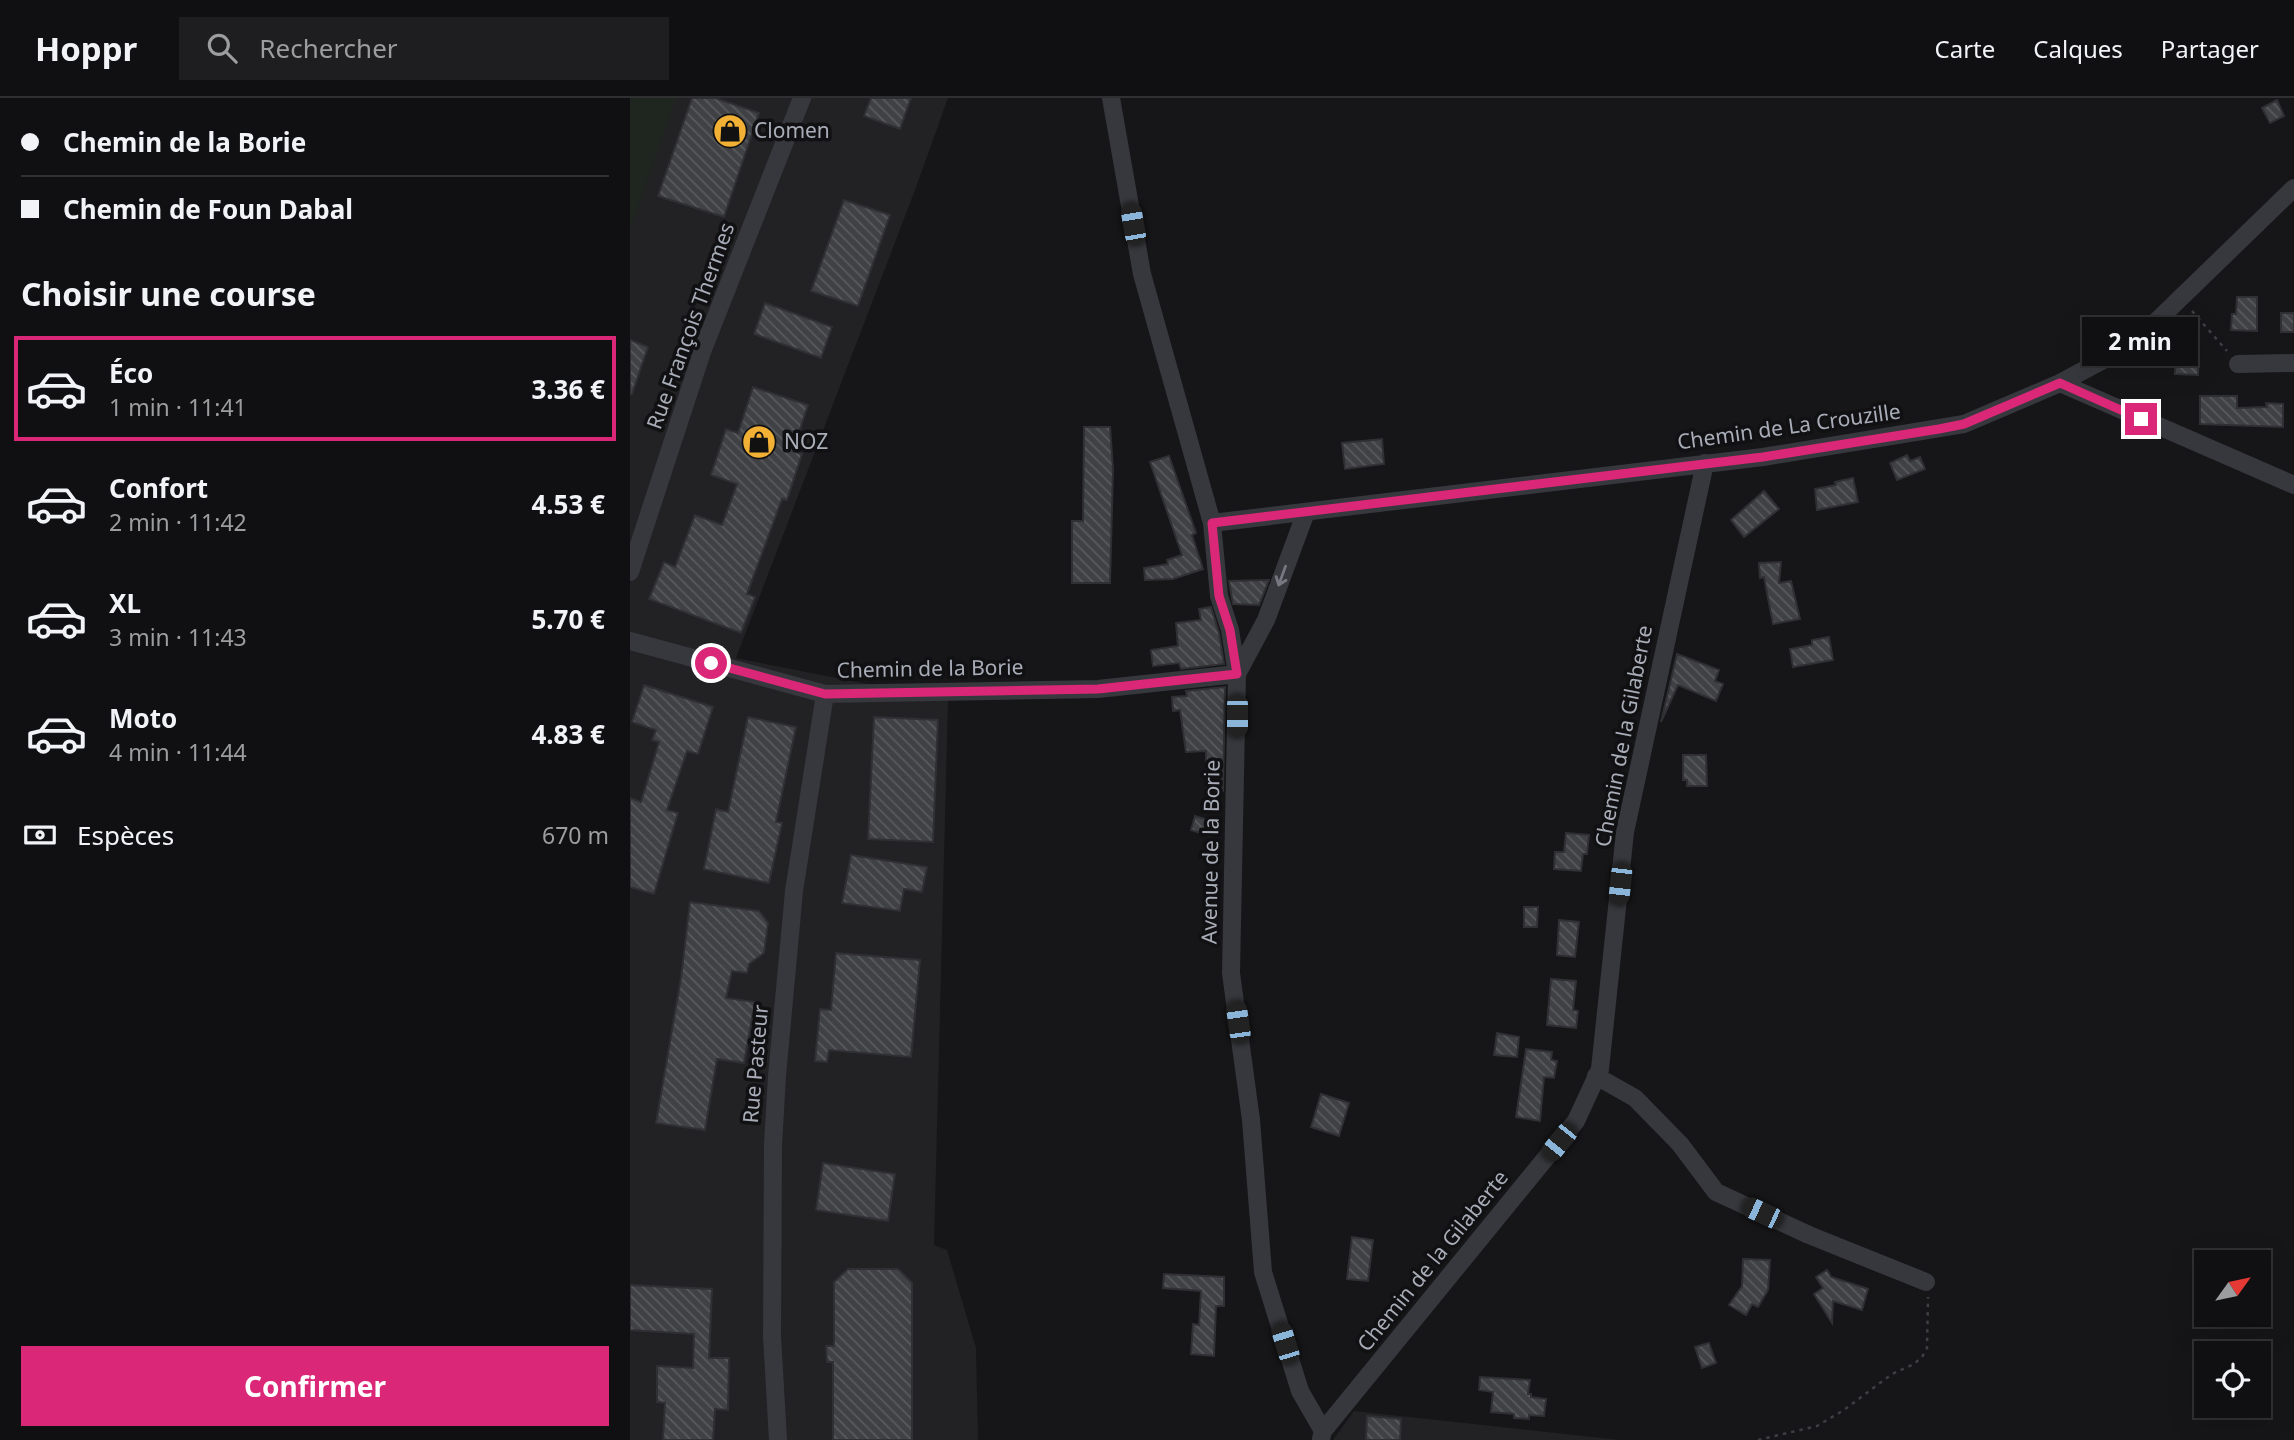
<!DOCTYPE html>
<html lang="fr">
<head>
<meta charset="utf-8">
<style>
	:root { --surface:#101012; --page:#1e1e20; --text:#f1f3f6; --muted:#9c9d9f; --line:#303032; --accent:#db2777 }
	body { margin:0; font-family:"Noto Sans",sans-serif; background:var(--page); color:var(--text); height:100vh; display:flex; flex-direction:column; font-size:26px; white-space:nowrap }
	* { box-sizing:border-box; margin:0 }
	p { font-size:23px; color:var(--muted) }
	.icon { flex:none; width:38px; height:38px; fill:none; stroke:currentColor; stroke-width:2; stroke-linecap:round; stroke-linejoin:round }
	.map { position:relative; flex:1; overflow:hidden }
	.panel { display:flex; flex-direction:column; background:var(--surface); width:630px }
	.panel>* { flex:none }
	.banner { display:grid; align-content:center; height:154px; padding:0 21px; background:var(--surface) }
	.needle { width:46px; rotate:57deg }
	.controls { position:absolute; left:1564px; top:1152px; display:grid; gap:14px }
	.controls a { display:grid; place-items:center; width:77px; height:77px; border-radius:0px; background:var(--surface); box-shadow:0 7px 28px #0002,0 0 0 2px var(--line); font-size:35px }
	.end { position:absolute; width:32px; height:32px; margin:-16px; border:9px solid #db2777; background:#fff; box-shadow:0 0 0 4px #fff }
	.from { border-radius:50% }
	.bubble { position:absolute; height:49px; border-radius:0px; background:var(--surface); box-shadow:0 7px 28px #0002,0 0 0 2px var(--line); font-size:23px; font-weight:700; line-height:49px; text-align:center }
	.car { position:absolute; width:21px; height:42px; margin:-21px -10px; border-radius:9px; box-shadow:0 0 5px 2px #0007; background:linear-gradient(#222 24%,#8ab4d8 0 40%,#222 0 76%,#8ab4d8 0 86%,#222 0) }
	.banner b { display:flex; align-items:center; gap:24px; height:66px; font-size:26px }
	.banner b+b { border-top:2px solid var(--line) }
	.banner i { width:18px; height:18px; background:var(--text) }
	ul { padding:0; list-style:none }
	li { display:flex; align-items:center; gap:21px; height:105px; margin:0 14px 10px; padding:0 7px; border:4px solid transparent; border-radius:0px }
	li div { flex:1 }
	li b { display:block; font-size:26px }
	li em { font-style:normal; font-weight:700 }
	li.active { border-color:var(--accent) }
	li>.icon { width:63px; height:63px; stroke-width:1.5 }
	h2 { padding:0 21px; font-size:32px; line-height:84px }
	.pay { display:flex; align-items:center; gap:18px; height:77px; padding:0 21px; font-size:26px }
	.pay p { margin-inline-start:auto }
	.action { display:flex; gap:14px; margin-top:auto; padding:14px 21px }
	.action a { flex:1; height:80px; border-radius:0px; background:var(--accent); color:#fff; font-size:28px; font-weight:700; line-height:80px; text-align:center }
	header { display:flex; align-items:center; gap:42px; box-sizing:border-box; height:98px; padding:0 35px; background:var(--surface); border-bottom:2px solid var(--line) }
	header strong { font-size:33px }
	nav { display:flex; gap:38px; margin-inline-start:auto; font-size:24px }
	.search { width:490px; height:63px; background:var(--page); display:flex; align-items:center; gap:18px; box-sizing:border-box; padding:0 24px; border-radius:0px; color:var(--muted); font-size:26px }
	main { display:flex; flex:1; min-height:0 }
	.map>svg:first-child { display:block }
	.built { fill:#222225 }
	.green { fill:#1e261f }
	.building { fill:url(#building-back-hatch); stroke:#303034; stroke-width:2 }
	.lines { fill:none; stroke-linecap:round; stroke-linejoin:round }
	.path { stroke:#3d3f44; stroke-width:2.5; stroke-dasharray:3.5 5; stroke-linecap:butt }
	.minor { stroke:#37383d; stroke-width:18 }
	.oneway { stroke:#757881 }
	.route { stroke:#db2777; stroke-width:9 }
	.labels { text-anchor:middle; stroke-width:7; stroke-linejoin:round; paint-order:stroke }
	.poi-label { font-size:21px; fill:#a8adb8; stroke:#111113; text-anchor:start }
	.street-label { font-size:21px; fill:#a8adb8; stroke:#111113 }
</style>
</head>
<body>
<header>
<strong>Hoppr</strong>
<div class="search"><svg class="icon" aria-label="search" viewBox="0 0 24 24"><circle cx="10" cy="10" r="6"/><path d="M15 15l6 6"/></svg>Rechercher</div>
<nav><a>Carte</a><a>Calques</a><a>Partager</a></nav>
</header>
<main>
<section class="panel">
<div class="banner">
<b><i class="from"></i>Chemin de la Borie</b>
<b><i></i>Chemin de Foun Dabal</b>
</div>
<h2>Choisir une course</h2>
<ul>
<li class="active"><svg class="icon" aria-label="car" viewBox="0 0 24 24"><path d="M5 17H2v-5l4-1 3-4h7l3 4 3 1v5h-3M9 17h6M6 11h13"/><circle cx="7" cy="17" r="2"/><circle cx="17" cy="17" r="2"/></svg><div><b>Éco</b><p>1 min · 11:41</p></div><em>3.36 €</em></li>
<li><svg class="icon" aria-label="car" viewBox="0 0 24 24"><path d="M5 17H2v-5l4-1 3-4h7l3 4 3 1v5h-3M9 17h6M6 11h13"/><circle cx="7" cy="17" r="2"/><circle cx="17" cy="17" r="2"/></svg><div><b>Confort</b><p>2 min · 11:42</p></div><em>4.53 €</em></li>
<li><svg class="icon" aria-label="car" viewBox="0 0 24 24"><path d="M5 17H2v-5l4-1 3-4h7l3 4 3 1v5h-3M9 17h6M6 11h13"/><circle cx="7" cy="17" r="2"/><circle cx="17" cy="17" r="2"/></svg><div><b>XL</b><p>3 min · 11:43</p></div><em>5.70 €</em></li>
<li><svg class="icon" aria-label="car" viewBox="0 0 24 24"><path d="M5 17H2v-5l4-1 3-4h7l3 4 3 1v5h-3M9 17h6M6 11h13"/><circle cx="7" cy="17" r="2"/><circle cx="17" cy="17" r="2"/></svg><div><b>Moto</b><p>4 min · 11:44</p></div><em>4.83 €</em></li>
</ul>
<div class="pay"><svg class="icon" aria-label="cash" viewBox="0 0 24 24"><path d="M3 7h18v10H3z"/><circle cx="12" cy="12" r="2"/></svg>Espèces<p>670 m</p></div>
<div class="action"><a>Confirmer</a></div>
</section>
<div class="map">
<svg width="1664" height="1342" viewBox="0 0 1664 1342">
	<defs>
		<pattern id="building-back-hatch" width="6" height="6" patternUnits="userSpaceOnUse" patternTransform="scale(1.75)"><rect width="6" height="6" fill="#404145"/><path d="M-1 5l2 2M0 0l6 6M5-1l2 2" fill="none" stroke="#595a5e"/></pattern>
	</defs>
	<rect width="100%" height="100%" fill="#161618"/>
	<!-- built -->
	<path class="built" d="M38,0H318L285,92L106,560L318,602L304,1147L317,1152L346,1250L348,1342H0V113Z
		M724,1313L990,1342H703Z"/>
	<!-- green -->
	<path class="green" d="M0,0H46L0,132Z"/>
	<!-- building -->
	<path class="building" d="M62,0H85L129,15L94,119L28,98Z
		M241,0H281L270,31L234,18Z
		M1647,2L1654,18L1640,25L1632,10Z
		M214,102L260,117L228,208L181,193Z
		M1607,199H1627V233L1601,232L1602,216H1606Z
		M135,205L202,229L191,260L124,236Z
		M1651,215H1664V234H1651Z
		M0,242L18,249L2,296H0Z
		M1546,250L1569,251L1568,277L1545,276Z
		M123,289L178,307L163,353L172,356L157,402L152,401L117,496L125,499L111,535L19,501L34,464L45,469L65,417L92,427L107,386L81,377L96,331L108,335Z
		M1570,298H1607V310L1637,309L1636,305L1653,306V329L1570,326Z
		M454,329H480L483,371L480,485H442V423H453Z
		M752,341L754,366L715,371L712,345Z
		M1277,357L1280,363L1290,359L1295,371L1267,382L1260,365Z
		M539,358L566,435L562,437L573,471L543,481L515,482L514,470L538,466L537,462L552,457L520,364Z
		M1223,380L1228,404L1187,412L1185,391L1206,387L1205,384Z
		M1134,393L1149,411L1114,439L1101,422Z
		M1151,464L1149,485L1161,483L1170,521L1143,526L1134,479L1130,480L1129,465Z
		M639,482L629,507L603,506L599,483Z
		M581,509L589,535L594,566L551,571L549,565L523,568L521,552L548,548L546,525L571,522L569,511Z
		M1199,539L1203,562L1163,569L1160,551L1182,547V542Z
		M1047,556L1089,572L1085,583L1093,586L1086,603L1048,587L1031,624Z
		M14,587L83,609L68,656L57,653L37,712L48,715L24,796L0,789V700L11,704L29,644L22,642L26,632L2,624Z
		M595,589L593,693H576V653L556,654L550,612L543,613L542,599L557,598L556,593Z
		M118,619L166,629L146,724L152,725L139,785L74,771L86,711L98,714Z
		M244,619L308,622L303,744L238,741Z
		M1053,657H1076L1077,688H1057V682H1053Z
		M565,718L584,724L580,738L561,732Z
		M936,735L959,737L957,756H953L951,773L924,771L925,754H934Z
		M221,757L297,769L292,794L274,791L270,813L212,805Z
		M60,804L129,813L138,825L134,855L119,866L117,875L102,873L96,900L125,904L114,965L87,961L75,1032L26,1025L51,880Z
		M894,809H908L907,829H894Z
		M929,822L949,824L945,859L927,857Z
		M206,855L290,862L281,959L199,952L197,964L185,963L190,911L201,912Z
		M921,881L946,883L943,912L948,913L946,930L917,927Z
		M867,935L889,939L887,959L864,957Z
		M896,951L922,954L921,962L927,963L924,980L914,979L910,1023L886,1019Z
		M691,996L719,1005L709,1038L681,1029Z
		M193,1065L265,1076L258,1123L186,1112Z
		M722,1139L743,1142L738,1183L717,1181Z
		M1113,1161L1140,1162L1138,1192L1128,1209L1122,1206L1116,1217L1099,1207L1112,1188Z
		M218,1171H268L282,1185V1342H203V1264H197L196,1248H204V1184Z
		M1197,1172L1201,1179L1238,1191L1232,1212L1203,1203L1202,1225L1184,1196L1193,1190L1186,1179Z
		M534,1176L594,1179V1208H586L584,1258L561,1256L563,1226L569,1227L571,1193L533,1190Z
		M0,1187L82,1191L79,1260H99L98,1312L85,1311L83,1342H33L35,1305L27,1304V1268L63,1270L64,1236L0,1232Z
		M1079,1245L1086,1265L1072,1270L1065,1249Z
		M850,1279L900,1282L898,1296H901V1299L916,1301L914,1318L899,1317V1321L884,1320V1316L861,1314L863,1294L849,1292Z
		M737,1318L771,1321L770,1342H736Z"/>
	<g class="lines">
		<!-- path -->
		<path class="path" d="M1562,213L1597,253
			M1128,1342L1187,1328L1214,1312L1262,1276L1284,1266L1292,1259L1297,1250L1298,1199"/>
		<!-- minor -->
		<path class="minor" d="M481,0L512,176L582,425L589,498L600,532L607,576L601,875L621,1022L633,1174L670,1293L693,1333
			M1608,266L1664,265
			M1430,285L1664,387
			M582,425L1133,359L1334,326L1430,285L1503,246L1664,90
			M0,474L72,254L172,0
			M0,543L195,596L468,591L607,576
			M607,576L636,522L676,414
			M966,978L1005,1000L1050,1046L1086,1094L1179,1137L1296,1184
			M691,1341L693,1333L946,1023L970,971L995,734L1075,365
			M148,1342L142,1238L143,1047L147,978L164,793L195,596"/>
	</g>
	<!-- one-way arrows -->
	<defs><path id="oneway-shaft" d="M-6 0H5M1.5-3L5.5 0L1.5 3" fill="none" stroke-width="1.6" stroke-linecap="round" stroke-linejoin="round" transform="scale(1.75)"/></defs>
	<use class="oneway" href="#oneway-shaft" transform="translate(652 478) rotate(110)"/>
	<g class="lines">
		<!-- route -->
		<path class="route" d="M81,565L195,596L468,591L607,576L600,532L589,498L582,425L1133,359L1309,331L1334,326L1430,285L1511,321"/>
	</g>
	<!-- icons -->
	<defs>
		<g id="shop-disc" transform="scale(1.75)"><circle r="9.5" fill="#f2b134" stroke="#111113"/><path d="M-5-2.5h2.3a2.7 3.5 0 0 1 5.4 0H5L5.5 6h-11ZM-1.5-2.5h3a1.5 2.3 0 0 0-3 0Z" fill="#111"/></g>
	</defs>
	<g fill-rule="evenodd">
		<use href="#shop-disc" x="100" y="33"/>
		<use href="#shop-disc" x="129" y="344"/>
	</g>
	<g class="labels">
		<!-- poi labels -->
		<g class="poi-label">
			<text x="124" y="40">Clomen</text>
			<text x="154" y="351">NOZ</text>
		</g>
		<!-- street labels -->
		<g class="street-label">
			<text transform="translate(61 228) rotate(-70)" y="7">Rue François Thermes</text>
			<text transform="translate(1159 329) rotate(-8)" y="7">Chemin de La Crouzille</text>
			<text transform="translate(300 571) rotate(-1)" y="7">Chemin de la Borie</text>
			<text transform="translate(994 638) rotate(-79)" y="7">Chemin de la Gilaberte</text>
			<text transform="translate(581 754) rotate(-89)" y="7">Avenue de la Borie</text>
			<text transform="translate(126 966) rotate(-85)" y="7">Rue Pasteur</text>
			<text transform="translate(803 1163) rotate(-51)" y="7">Chemin de la Gilaberte</text>
		</g>
	</g>
</svg>
<div class="controls">
<a><svg class="needle" viewBox="-14 -14 28 28"><path d="M0-13l5 13h-10z" fill="#e53935"/><path d="M0 13l5-13h-10z" fill="#9c9d9f"/></svg></a>
<a><svg class="icon" aria-label="locate" viewBox="0 0 24 24"><circle cx="12" cy="12" r="6"/><path d="M12 2v4M12 18v4M2 12h4M18 12h4"/></svg></a>
</div>
<i class="end from" style="left:81px;top:565px"></i>
<i class="end" style="left:1511px;top:321px"></i>
<div class="bubble" style="left:1452px;top:219px;width:116px">2 min</div>
<i class="car" style="left:503px;top:126px;rotate:350deg"></i>
<i class="car" style="left:607px;top:618px;rotate:180deg"></i>
<i class="car" style="left:990px;top:786px;rotate:186deg"></i>
<i class="car" style="left:608px;top:924px;rotate:352deg"></i>
<i class="car" style="left:929px;top:1044px;rotate:219deg"></i>
<i class="car" style="left:1132px;top:1115px;rotate:295deg"></i>
<i class="car" style="left:655px;top:1245px;rotate:343deg"></i>
</div>
</main>
</body>
</html>
